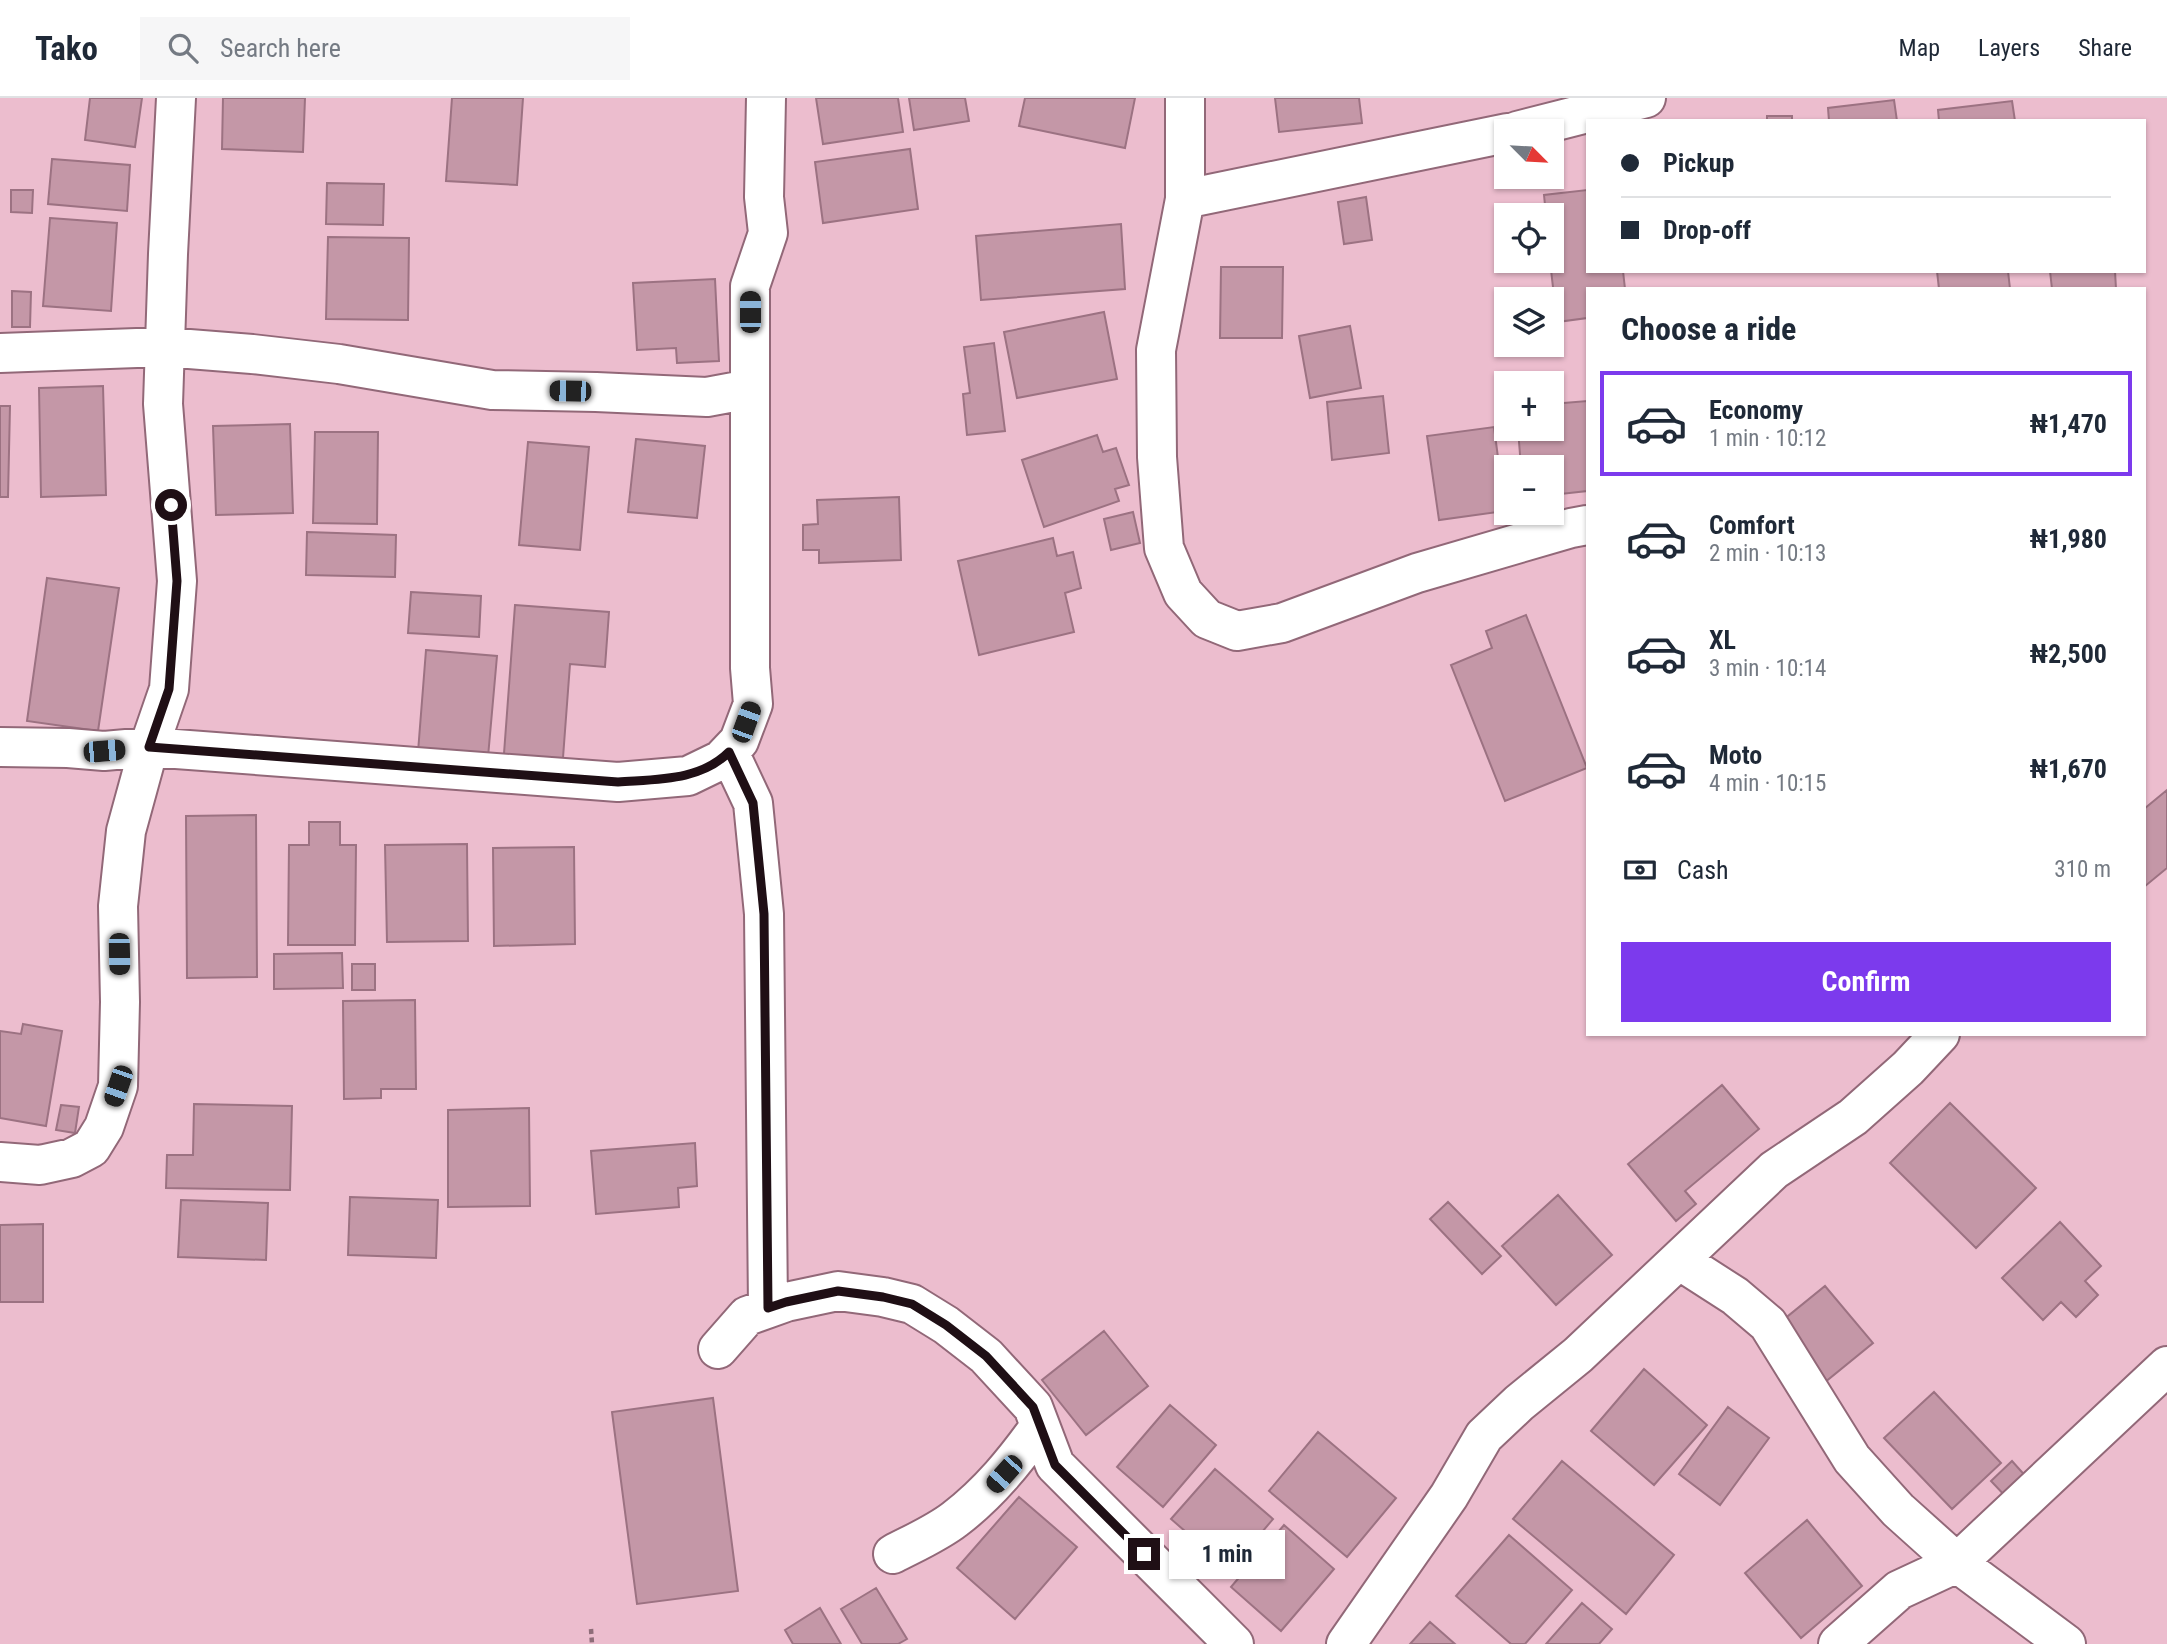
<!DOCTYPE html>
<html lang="en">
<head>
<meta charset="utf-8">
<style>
	:root { --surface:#fff; --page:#f6f6f7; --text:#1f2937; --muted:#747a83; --line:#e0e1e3; --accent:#7c3aed }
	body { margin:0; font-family:"Roboto Condensed",sans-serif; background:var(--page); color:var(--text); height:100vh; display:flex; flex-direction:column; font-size:26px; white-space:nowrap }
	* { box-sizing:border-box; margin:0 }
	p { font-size:23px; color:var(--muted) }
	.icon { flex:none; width:38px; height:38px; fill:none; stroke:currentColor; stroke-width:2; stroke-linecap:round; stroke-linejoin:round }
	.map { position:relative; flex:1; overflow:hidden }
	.side { position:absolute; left:1586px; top:189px; width:560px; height:749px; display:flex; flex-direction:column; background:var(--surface); border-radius:0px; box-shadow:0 2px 5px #0004 }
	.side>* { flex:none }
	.top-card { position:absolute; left:1586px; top:21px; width:560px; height:154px; border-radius:0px; box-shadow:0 2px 5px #0004; display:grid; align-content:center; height:154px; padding:0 35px; background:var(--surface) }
	.needle { width:46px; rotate:114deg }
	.buttons { position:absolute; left:1494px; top:21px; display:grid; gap:14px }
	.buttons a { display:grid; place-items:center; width:70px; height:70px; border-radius:0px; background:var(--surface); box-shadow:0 2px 5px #0004; font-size:35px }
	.end { position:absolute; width:32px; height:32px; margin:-16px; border:9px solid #1f0f15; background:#fff; box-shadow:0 0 0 4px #fff }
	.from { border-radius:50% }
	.bubble { position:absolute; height:49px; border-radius:0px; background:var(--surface); box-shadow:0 2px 5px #0004; font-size:23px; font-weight:700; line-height:49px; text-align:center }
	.car { position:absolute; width:21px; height:42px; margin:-21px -10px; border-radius:9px; box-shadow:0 0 5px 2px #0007; background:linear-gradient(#222 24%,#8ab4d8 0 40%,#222 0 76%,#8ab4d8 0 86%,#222 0) }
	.top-card b { display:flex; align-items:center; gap:24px; height:66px; font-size:26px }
	.top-card b+b { border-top:2px solid var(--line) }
	.top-card i { width:18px; height:18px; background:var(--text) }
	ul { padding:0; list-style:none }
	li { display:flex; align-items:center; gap:21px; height:105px; margin:0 14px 10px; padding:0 21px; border:4px solid transparent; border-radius:0px }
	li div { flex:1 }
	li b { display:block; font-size:26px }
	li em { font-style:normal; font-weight:700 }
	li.active { border-color:var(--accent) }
	li>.icon { width:63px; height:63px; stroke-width:1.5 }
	h2 { padding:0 35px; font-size:32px; line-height:84px }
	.pay { display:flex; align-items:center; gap:18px; height:77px; padding:0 35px; font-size:26px }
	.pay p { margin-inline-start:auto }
	.action { display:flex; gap:14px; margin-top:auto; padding:14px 35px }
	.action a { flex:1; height:80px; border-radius:0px; background:var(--accent); color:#fff; font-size:28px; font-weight:700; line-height:80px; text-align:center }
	header { display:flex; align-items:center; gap:42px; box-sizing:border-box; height:98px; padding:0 35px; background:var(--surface); border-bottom:2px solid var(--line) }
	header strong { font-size:33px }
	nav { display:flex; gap:38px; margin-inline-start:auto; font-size:24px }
	.search { width:490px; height:63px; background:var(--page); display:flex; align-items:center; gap:18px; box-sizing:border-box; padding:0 24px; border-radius:0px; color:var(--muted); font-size:26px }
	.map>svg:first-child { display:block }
	.building { fill:#c497a7; stroke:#9c7282; stroke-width:2 }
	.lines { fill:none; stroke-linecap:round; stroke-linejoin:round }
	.minor-casing { stroke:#926878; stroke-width:42 }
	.path { stroke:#8e6d79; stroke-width:4.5; stroke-dasharray:5 3.5; stroke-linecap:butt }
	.minor { stroke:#fff; stroke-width:38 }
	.route { stroke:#1f0f15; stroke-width:9 }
</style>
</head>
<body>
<header>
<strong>Tako</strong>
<div class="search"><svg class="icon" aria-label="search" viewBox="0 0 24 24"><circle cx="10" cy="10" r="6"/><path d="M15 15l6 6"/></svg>Search here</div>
<nav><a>Map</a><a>Layers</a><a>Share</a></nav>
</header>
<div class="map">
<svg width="2167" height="1546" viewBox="0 0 2167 1546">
	<rect width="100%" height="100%" fill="#ecbdce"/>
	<!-- building -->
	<path class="building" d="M90,0H142L135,49L85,42Z
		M223,0H305L303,54L222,51Z
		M452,0H523L517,87L446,83Z
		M816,0H898L903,34L823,46Z
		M909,0H965L969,23L914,32Z
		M1025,0H1135L1125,50L1019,28Z
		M1275,0H1359L1362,25L1279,34Z
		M1894,2L1897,23H1829L1828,10Z
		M2012,3L2015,23H1939L1938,12Z
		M1767,18H1792V23H1767Z
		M910,51L918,111L823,125L815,64Z
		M52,61L130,67L127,113L48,106Z
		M327,85L384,86L383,127L326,126Z
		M11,92H33L32,115L11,114Z
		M1587,92V173H1623L1625,191H1587V220L1557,224L1550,163H1552V117H1546L1544,97Z
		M1366,99L1372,142L1344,146L1338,104Z
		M50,120L117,125L111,213L43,208Z
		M1121,126L1125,191L981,202L976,138Z
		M328,139L409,140L408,222L326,221Z
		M1221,169H1283L1282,240H1220Z
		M1937,173H2008L2010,191H1939Z
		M2050,173H2115L2116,191H2052Z
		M715,181L719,263L677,265L676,250L637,252L633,185Z
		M12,193L31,194L30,229H12Z
		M1104,214L1117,281L1017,300L1004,234Z
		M1350,228L1361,290L1310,300L1299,238Z
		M994,245L1005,333L967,337L963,296L970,295L964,249Z
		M103,288L106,397L41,399L39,290Z
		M1383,298L1389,355L1332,362L1327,304Z
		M1587,303V393L1552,397V369H1521L1518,331H1552V306Z
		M0,308H10L8,399H0Z
		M290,326L293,415L216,417L213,328Z
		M1494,329L1505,413L1439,422L1427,338Z
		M315,334H378L377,426L313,425Z
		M1097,337L1103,354L1116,350L1129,387L1115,391L1119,403L1044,429L1022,362Z
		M636,341L705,348L697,420L628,414Z
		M528,344L589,349L580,452L519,447Z
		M899,399L901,462L819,465V452H803V427L818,426L817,402Z
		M1133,414L1140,445L1111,452L1104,421Z
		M307,434L396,437L395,479L306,477Z
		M1053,440L1057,458L1073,454L1081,490L1065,495L1074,534L979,557L958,463Z
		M47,480L119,490L98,633L27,623Z
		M411,494L481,498L479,539L408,535Z
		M515,507L609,514L605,569L570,566L562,673L503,669Z
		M1526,517L1587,670L1505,703L1451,567L1492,550L1486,533Z
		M426,552L497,558L488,659L418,654Z
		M2167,692V770L2144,789V711Z
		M256,717L257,879L187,880L186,718Z
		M309,724H340V747H356L355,847H288L289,747H309Z
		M467,746L468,843L387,844L385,747Z
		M574,749L575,846L494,848L493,750Z
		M342,855L343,890L274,891V856Z
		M352,866H375V892H352Z
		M415,902L416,991H381V1000L344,1001L343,903Z
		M23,926L62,933L46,1028L0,1020V933L21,936Z
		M1722,987L1759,1031L1685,1093L1696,1106L1676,1123L1628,1066Z
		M1950,1005L2036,1090L1976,1150L1890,1065Z
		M194,1006L292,1008L290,1092L166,1090L167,1057H193Z
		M61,1007L79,1009L75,1035L56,1032Z
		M529,1010L530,1108L448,1109V1012Z
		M695,1045L697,1088L678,1090L679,1109L596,1116L591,1053Z
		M1558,1097L1612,1157L1556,1207L1502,1148Z
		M350,1099L438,1102L436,1160L348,1157Z
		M181,1102L268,1105L266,1162L178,1159Z
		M1448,1104L1501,1158L1482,1176L1430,1121Z
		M2060,1124L2101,1168L2085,1183L2098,1197L2076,1219L2061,1204L2043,1222L2002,1180Z
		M43,1126V1204H0V1127Z
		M1825,1188L1873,1245L1819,1289L1772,1231Z
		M1104,1233L1148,1288L1086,1337L1042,1282Z
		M1644,1271L1707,1327L1654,1387L1591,1333Z
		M1934,1294L2001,1365L1952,1411L1884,1340Z
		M713,1300L738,1493L637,1506L612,1314Z
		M1170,1307L1216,1347L1163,1409L1117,1369Z
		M1728,1309L1769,1340L1720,1407L1679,1376Z
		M1318,1334L1396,1400L1347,1459L1269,1393Z
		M1562,1363L1674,1457L1626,1516L1513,1421Z
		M2012,1363L2029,1382L2009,1402L1991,1383Z
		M1215,1371L1273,1421L1230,1472L1171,1421Z
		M1019,1399L1077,1449L1015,1521L957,1470Z
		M1807,1422L1862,1488L1801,1540L1745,1475Z
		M1284,1427L1334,1471L1281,1533L1231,1489Z
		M1509,1437L1572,1492L1525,1546H1511L1456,1498Z
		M876,1490L907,1541L898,1546H862L841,1511Z
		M1582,1505L1612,1531L1599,1546H1546Z
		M820,1510L841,1546H793L785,1532Z
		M1430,1524L1455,1546H1410Z"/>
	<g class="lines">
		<!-- minor casing -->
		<g class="minor-casing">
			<path id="minor" d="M1185,0V101L1156,252L1157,359L1164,450L1183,495L1207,521L1237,533L1282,525L1417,475L1571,430L1587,427
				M1517,33L1646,0
				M1185,101L1507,35
				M0,255L164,249L252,256L339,266L492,292L596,294L707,299L750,291
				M0,649L68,650L104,653L149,649L618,684L688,678L721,662L739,643L753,606L750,570V188L768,135L764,99L766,0
				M729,654L753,705L764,816L768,1210
				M0,1064L40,1067L72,1060L91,1050L104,1029L118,988L120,904L118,808L126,733L149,649L169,591L177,483L163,306L168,156L176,0
				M1679,1162L1735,1198L1768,1226L1852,1361L1898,1412L1957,1465L2066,1546
				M718,1251L747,1218L786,1204L838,1193L883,1199L912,1206L946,1227L986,1258L1033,1309L1055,1367L1234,1546
				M893,1456C914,1445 937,1435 955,1421C989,1395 1015,1363 1040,1328
				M1346,1546L1449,1398L1484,1338L1519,1305L1578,1257L1774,1072L1853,1019L1908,970L1940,936
				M1838,1546L1899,1492L1957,1465L2167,1268"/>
		</g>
		<!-- path -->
		<path class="path" d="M591,1531L592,1546"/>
		<!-- minor -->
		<use href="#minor" class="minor"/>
	</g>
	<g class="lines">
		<!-- route -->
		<path class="route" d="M171,407L177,483L169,591L149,649L618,684C657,681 700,683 729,654L753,705L764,816L768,1210L786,1204L838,1193L883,1199L912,1206L946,1227L986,1258L1033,1309L1055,1367L1144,1456"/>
	</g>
</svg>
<div class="buttons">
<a><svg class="needle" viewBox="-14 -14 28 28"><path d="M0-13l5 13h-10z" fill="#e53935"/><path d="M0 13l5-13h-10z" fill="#747a83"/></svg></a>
<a><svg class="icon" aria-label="locate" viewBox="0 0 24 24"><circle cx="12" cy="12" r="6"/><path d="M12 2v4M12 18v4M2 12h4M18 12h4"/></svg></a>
<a><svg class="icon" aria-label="layers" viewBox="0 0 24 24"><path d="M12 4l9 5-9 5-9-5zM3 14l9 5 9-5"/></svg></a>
<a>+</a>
<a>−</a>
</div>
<i class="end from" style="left:171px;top:407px"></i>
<i class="end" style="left:1144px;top:1456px"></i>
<div class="bubble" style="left:1169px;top:1432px;width:116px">1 min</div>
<i class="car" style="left:750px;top:214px;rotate:0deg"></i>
<i class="car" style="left:570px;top:293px;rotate:271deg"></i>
<i class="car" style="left:746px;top:624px;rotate:20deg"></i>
<i class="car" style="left:104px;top:653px;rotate:85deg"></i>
<i class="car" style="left:119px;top:856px;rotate:179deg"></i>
<i class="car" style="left:118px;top:988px;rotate:199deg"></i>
<i class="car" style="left:1004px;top:1376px;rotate:222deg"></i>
<div class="top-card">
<b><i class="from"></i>Pickup</b>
<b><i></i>Drop-off</b>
</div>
<section class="side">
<h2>Choose a ride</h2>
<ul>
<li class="active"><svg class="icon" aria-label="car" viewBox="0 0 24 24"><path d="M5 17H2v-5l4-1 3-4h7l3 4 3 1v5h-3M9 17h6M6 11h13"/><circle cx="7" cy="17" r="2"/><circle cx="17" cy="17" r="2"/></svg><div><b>Economy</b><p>1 min · 10:12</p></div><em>₦1,470</em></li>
<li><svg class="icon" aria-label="car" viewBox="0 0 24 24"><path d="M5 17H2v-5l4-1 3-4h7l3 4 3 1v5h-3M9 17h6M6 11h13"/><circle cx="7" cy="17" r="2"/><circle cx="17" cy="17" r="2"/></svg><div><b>Comfort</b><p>2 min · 10:13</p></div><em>₦1,980</em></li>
<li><svg class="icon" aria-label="car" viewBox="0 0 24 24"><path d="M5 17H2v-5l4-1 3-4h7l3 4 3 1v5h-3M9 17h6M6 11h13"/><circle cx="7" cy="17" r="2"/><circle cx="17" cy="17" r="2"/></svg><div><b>XL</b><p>3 min · 10:14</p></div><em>₦2,500</em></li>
<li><svg class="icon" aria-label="car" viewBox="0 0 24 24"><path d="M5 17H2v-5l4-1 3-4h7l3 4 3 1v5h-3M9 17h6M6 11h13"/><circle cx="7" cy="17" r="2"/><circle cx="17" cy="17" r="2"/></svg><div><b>Moto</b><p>4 min · 10:15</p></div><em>₦1,670</em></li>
</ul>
<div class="pay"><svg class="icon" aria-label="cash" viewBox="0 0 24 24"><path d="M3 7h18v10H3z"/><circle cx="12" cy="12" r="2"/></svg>Cash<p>310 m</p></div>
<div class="action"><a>Confirm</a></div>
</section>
</div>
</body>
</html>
